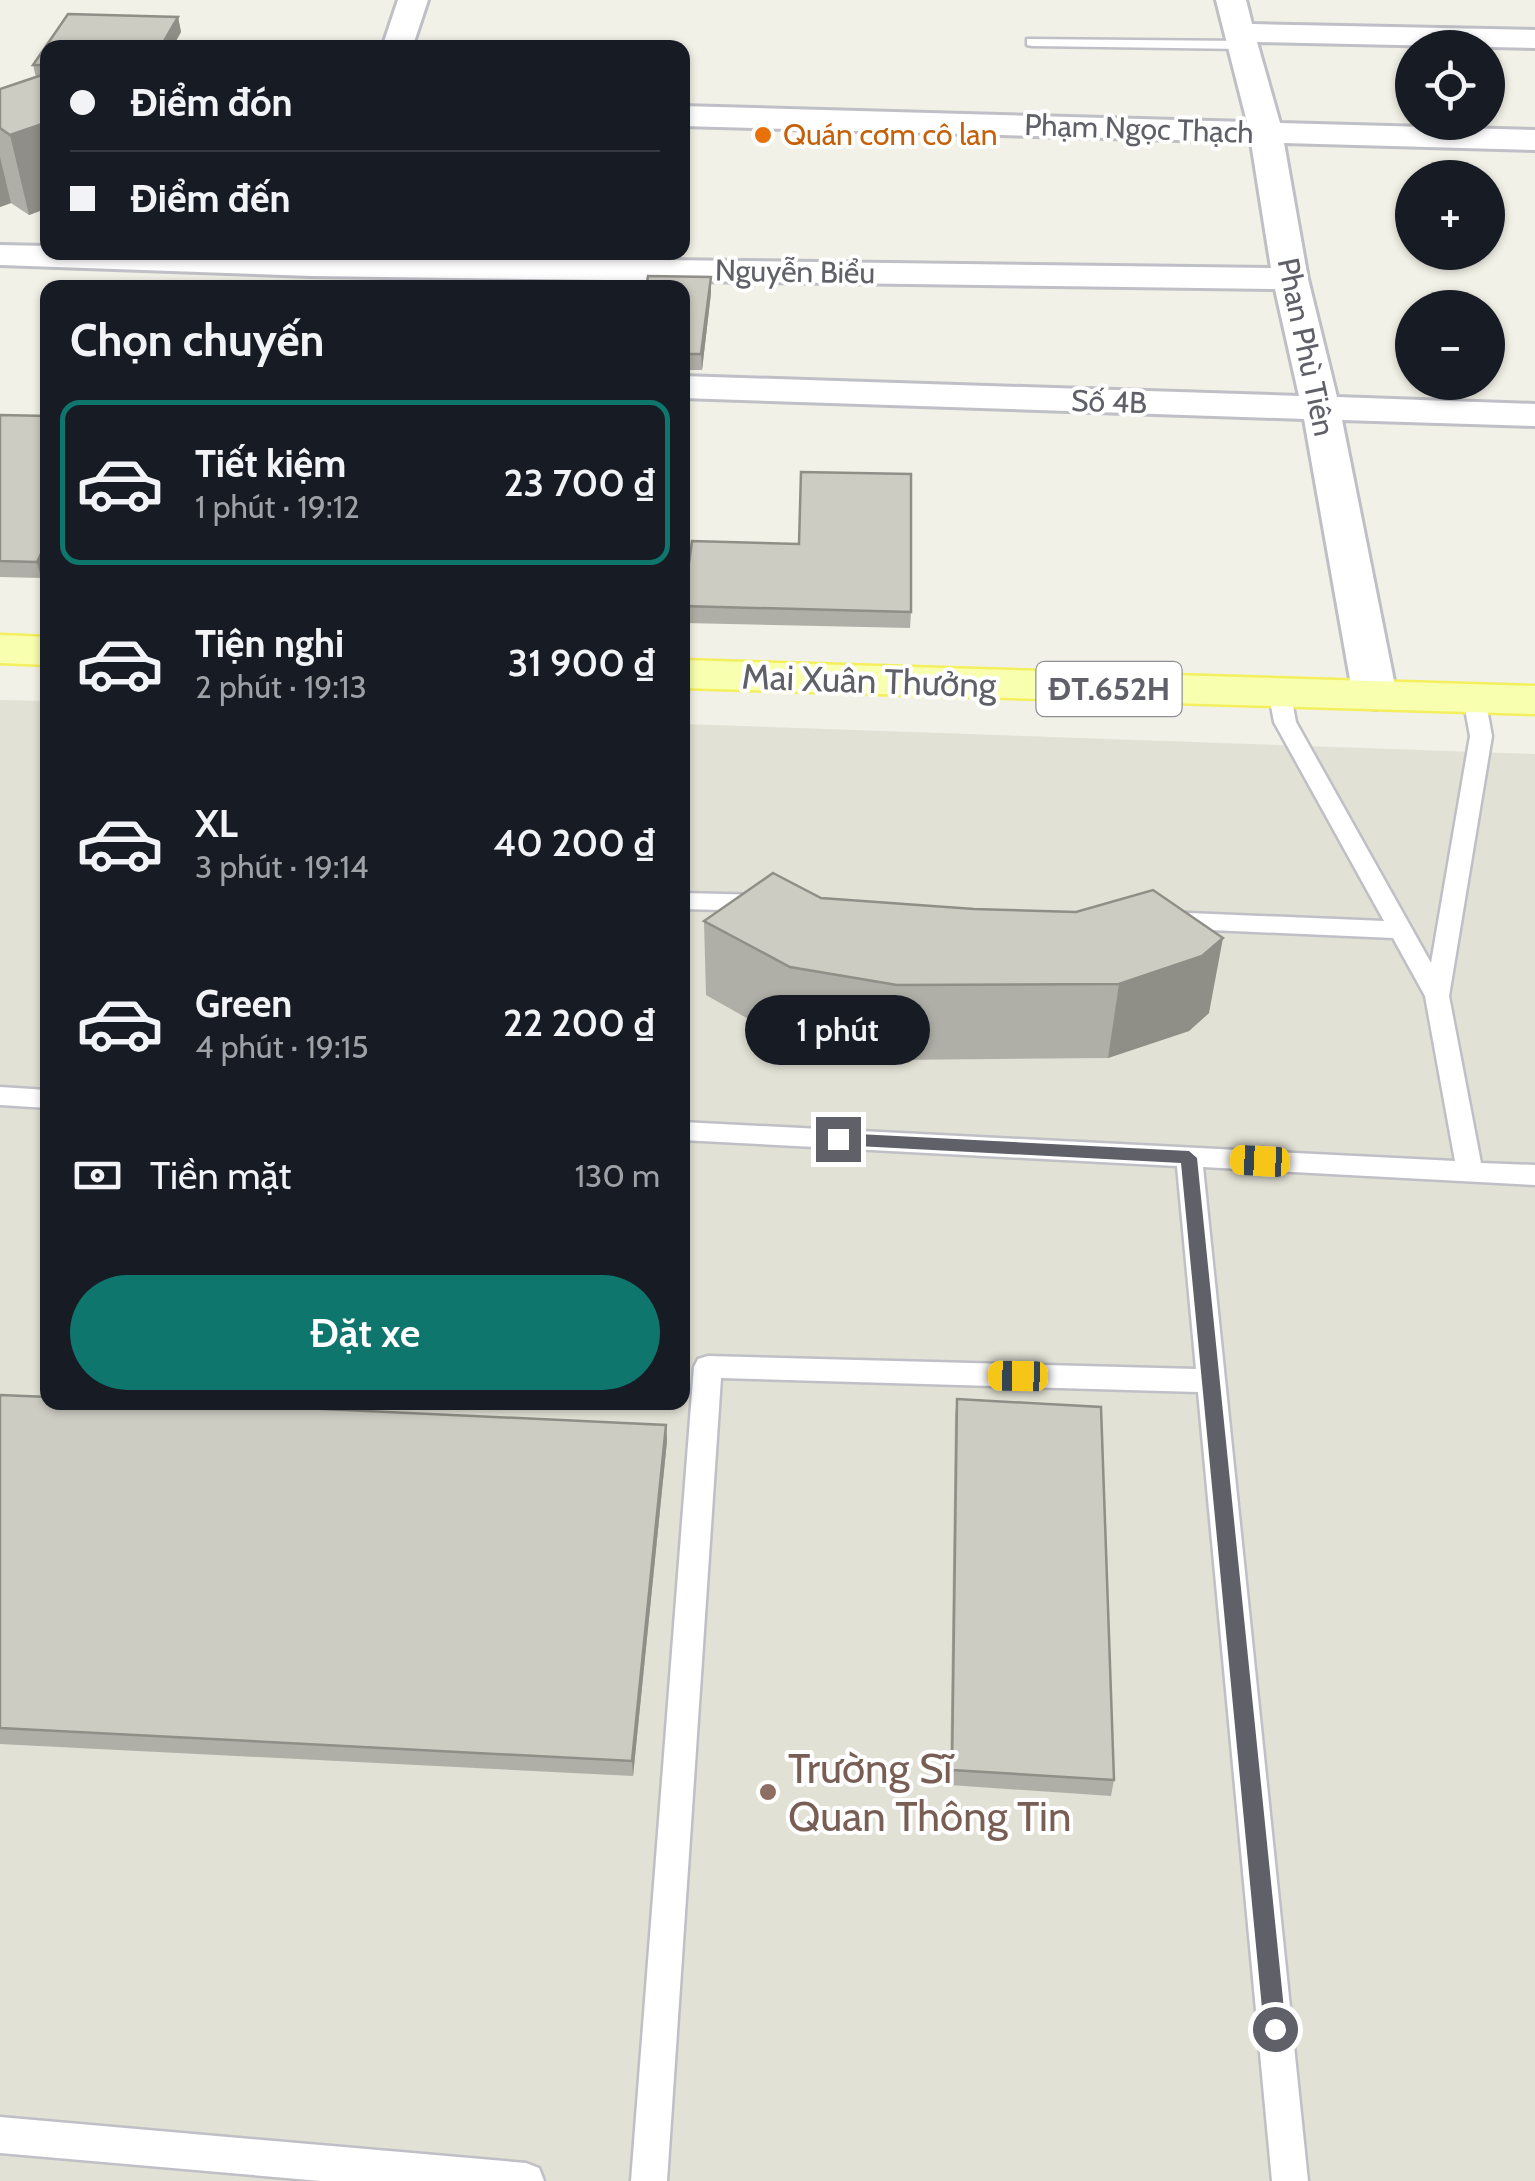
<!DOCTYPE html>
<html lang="vi">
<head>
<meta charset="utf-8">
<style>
	:root { --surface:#171b24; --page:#20242c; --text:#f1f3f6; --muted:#9ea1a6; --line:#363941; --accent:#0f766e }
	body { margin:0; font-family:Cabin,sans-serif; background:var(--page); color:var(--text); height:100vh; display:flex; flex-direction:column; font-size:38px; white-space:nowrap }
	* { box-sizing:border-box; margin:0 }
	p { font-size:32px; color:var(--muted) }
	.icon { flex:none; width:55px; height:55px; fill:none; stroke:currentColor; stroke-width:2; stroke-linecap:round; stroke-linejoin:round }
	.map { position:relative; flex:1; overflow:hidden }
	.drawer { position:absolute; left:40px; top:280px; width:650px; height:1130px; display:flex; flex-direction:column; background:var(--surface); border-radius:20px; box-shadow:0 2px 8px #0004 }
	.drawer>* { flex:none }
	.top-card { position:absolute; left:40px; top:40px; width:650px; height:220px; border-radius:20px; box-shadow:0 2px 8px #0004; display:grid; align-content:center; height:220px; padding:0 30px; background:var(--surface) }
	.buttons { position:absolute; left:1395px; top:30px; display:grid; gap:20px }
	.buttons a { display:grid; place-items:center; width:110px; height:110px; border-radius:50%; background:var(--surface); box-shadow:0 2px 8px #0004; font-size:50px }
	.end { position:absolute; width:45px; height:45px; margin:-22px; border:12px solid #5f6068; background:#fff; box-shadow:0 0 0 5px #fff }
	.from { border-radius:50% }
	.bubble { position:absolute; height:70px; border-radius:35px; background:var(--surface); box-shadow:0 2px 8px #0004; font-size:32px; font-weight:600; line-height:70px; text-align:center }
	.car { position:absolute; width:30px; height:60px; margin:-30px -15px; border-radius:12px; box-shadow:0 0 8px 2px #0007; background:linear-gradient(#f5c518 24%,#345 0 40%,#f5c518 0 76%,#345 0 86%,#f5c518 0) }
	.top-card b { display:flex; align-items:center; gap:35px; height:95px; font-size:38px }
	.top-card b+b { border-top:2px solid var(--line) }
	.top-card i { width:25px; height:25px; background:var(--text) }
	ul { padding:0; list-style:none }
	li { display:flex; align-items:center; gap:30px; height:165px; margin:0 20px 15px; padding:0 10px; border:5px solid transparent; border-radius:20px }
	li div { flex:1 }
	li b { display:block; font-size:38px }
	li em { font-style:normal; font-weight:600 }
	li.current { border-color:var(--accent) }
	li>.icon { width:90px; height:90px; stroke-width:1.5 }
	h2 { padding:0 30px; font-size:45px; line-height:120px }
	.pay { display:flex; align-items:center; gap:25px; height:110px; padding:0 30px; font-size:38px }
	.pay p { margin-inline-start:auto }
	.cta { display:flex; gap:20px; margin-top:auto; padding:20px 30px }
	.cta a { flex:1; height:115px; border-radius:60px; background:var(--accent); color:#fff; font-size:40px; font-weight:600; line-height:115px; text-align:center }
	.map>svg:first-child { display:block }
	.education { fill:#e1e1d5 }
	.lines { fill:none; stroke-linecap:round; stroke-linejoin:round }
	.service-casing { stroke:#bfbfc6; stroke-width:5 }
	.minor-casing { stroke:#bfbfc6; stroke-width:6 }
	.primary-casing { stroke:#f4ef5d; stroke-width:5 }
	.service { fill:#fff; fill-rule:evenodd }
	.minor { fill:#fff; fill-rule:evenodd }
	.primary { fill:#f8ffae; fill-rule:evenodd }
	.wall { fill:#afafa8 }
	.shaded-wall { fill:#8f8f88 }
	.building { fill:#ccccc3; stroke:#8f8f88; stroke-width:2.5 }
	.route { fill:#5f6068 }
	.food-dot { fill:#e8710a; stroke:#fff; stroke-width:4 }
	.education-dot { fill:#8d6e63; stroke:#fff; stroke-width:4 }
	.labels { text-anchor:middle; stroke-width:8; stroke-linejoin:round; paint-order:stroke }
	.far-street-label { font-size:30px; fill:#5f6068; stroke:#fff }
	.far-food-label { font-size:30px; fill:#c56008; stroke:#fff; text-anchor:start }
	.shield { fill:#fff; stroke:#8f9095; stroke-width:2.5 }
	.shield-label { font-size:32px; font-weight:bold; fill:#5f6068 }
	.street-label { font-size:35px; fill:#5f6068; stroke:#fff }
	.near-education-label { font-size:42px; fill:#785e54; stroke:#fff; text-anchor:start }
</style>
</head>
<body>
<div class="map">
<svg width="1535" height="2181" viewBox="0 0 1535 2181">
	<rect width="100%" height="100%" fill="#f1f1e7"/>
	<!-- education -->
	<path class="education" d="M0,700L47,701L48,1402H682L683,724L1535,754V2181H0Z"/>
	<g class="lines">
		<!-- service casing -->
		<g class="service-casing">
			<path id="service" d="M1027,39L1244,41L1251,45L1244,49L1032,46L1027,45Z
				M1280,689L1291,695L1296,722L1431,963L1470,736L1463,698L1474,692L1485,698L1492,736L1449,996L1481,1163L1535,1165V1185L1203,1167L1308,2181H1272L1198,1392L721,1378L667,2181H631L694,1367L698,1359L708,1356L1196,1369L1177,1166L682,1140V1122L1455,1161L1425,996L1393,938L1165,928L1153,920L1165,912L1384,921L1274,722L1269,695Z
				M682,893L765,895L777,903L765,911L682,909Z
				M0,1087L48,1090V1108L0,1105Z
				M0,2117L526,2163L539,2168L544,2181H321L0,2153Z"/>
		</g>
		<!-- minor casing -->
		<g class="minor-casing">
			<path id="minor" d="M398,0H428L412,48H382Z
				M1216,0H1246L1252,24L1535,30V48L1257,42L1280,123L1535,130V150L1284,143L1308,279L1337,397L1535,404V426L1342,420L1397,696L1391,705L1375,709L1359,705L1353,696L1304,419L682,398V376L1299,396L1275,289L311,276L0,265V245L48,246V252L1271,268L1251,142L682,126V106L1247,122Z"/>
		</g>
		<!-- primary casing -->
		<g class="primary-casing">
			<path id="primary" d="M0,635L48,637V665L0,663Z
				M682,660L1535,686V714L682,688Z"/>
		</g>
		<!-- service -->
		<use href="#service" class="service"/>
		<!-- minor -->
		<use href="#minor" class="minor"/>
		<!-- primary -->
		<use href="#primary" class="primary"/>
	</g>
	<!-- wall -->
	<path class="wall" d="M68,14L178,17L181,32L172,48H48V208L29,215L11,203L0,207V89L36,77L33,65Z
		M682,288L711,293L702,370H682Z
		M0,415L48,416V565L41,578L0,577Z
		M799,544L911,612L910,628L684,623L683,606Z
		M821,898L974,909L1209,1013L1189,1031L1108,1058L893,1060L789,1042L706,995L704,921Z
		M0,1395L666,1425L667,1441L633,1776L0,1744Z
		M957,1399L1114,1780L1111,1796L950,1785L955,1416Z"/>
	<!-- shaded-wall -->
	<path class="shaded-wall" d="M178,17L181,32L172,48H160Z
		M48,122V208L29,215L10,135Z
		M0,157L11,203L0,207Z
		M711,277V293L702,370L701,354Z
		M48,539V565L41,578L37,562Z
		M1223,938L1209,1013L1189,1031L1108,1058L1119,984Z
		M666,1425L667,1441L633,1776L632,1761Z"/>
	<!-- building -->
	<path class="building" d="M68,14L178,17L160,48H48V65H33Z
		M45,74L48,76V122L10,135L0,128V89Z
		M648,276L711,277L701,354H682V288H646Z
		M0,415L48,416V539L37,562L0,561Z
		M801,472L911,474V612L683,606L692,541L799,544Z
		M773,873L821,898L974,909L1076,912L1153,890L1223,938L1202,956L1119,984L897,985L790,967L704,921Z
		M0,1395L48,1397V1402H175L666,1425L632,1761L0,1728Z
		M957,1399L1101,1407L1114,1780L952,1770Z"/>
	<!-- route -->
	<path class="route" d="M838,1133L1189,1151L1197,1158L1286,2029L1283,2037H1267L1264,2029L1181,1163L838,1145L830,1139Z"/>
	<!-- markers -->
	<circle class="food-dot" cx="763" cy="135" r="10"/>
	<circle class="education-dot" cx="768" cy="1792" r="10"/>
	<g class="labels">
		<!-- far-street labels -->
		<g class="far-street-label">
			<text transform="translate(1139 129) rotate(2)" y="10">Phạm Ngọc Thạch</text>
			<text transform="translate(795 272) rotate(1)" y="10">Nguyễn Biểu</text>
			<text transform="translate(1306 347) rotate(78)" y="10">Phan Phù Tiên</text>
			<text transform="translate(1109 402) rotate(2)" y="10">Số 4B</text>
		</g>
		<!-- far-food labels -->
		<g class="far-food-label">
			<text x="783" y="145">Quán cơm cô lan</text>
		</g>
		<!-- shield labels -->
		<rect class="shield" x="1036.5" y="662" width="145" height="54" rx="8"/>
		<g class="shield-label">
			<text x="1109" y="700">ĐT.652H</text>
		</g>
		<!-- street labels -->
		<g class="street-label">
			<text transform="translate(869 681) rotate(2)" y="12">Mai Xuân Thưởng</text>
		</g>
		<!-- near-education labels -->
		<g class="near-education-label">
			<text x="788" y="1783">Trường Sĩ<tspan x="788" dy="48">Quan Thông Tin</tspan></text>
		</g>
	</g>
</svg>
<div class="buttons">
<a><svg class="icon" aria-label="locate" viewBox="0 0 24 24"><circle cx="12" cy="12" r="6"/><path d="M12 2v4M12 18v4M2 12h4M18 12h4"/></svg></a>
<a>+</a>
<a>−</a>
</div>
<i class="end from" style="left:1275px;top:2029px"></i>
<i class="end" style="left:838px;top:1139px"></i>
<div class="bubble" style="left:745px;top:995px;width:185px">1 phút</div>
<i class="car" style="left:1260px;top:1161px;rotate:273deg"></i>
<i class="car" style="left:1018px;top:1376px;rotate:271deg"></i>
<div class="top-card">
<b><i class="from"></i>Điểm đón</b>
<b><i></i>Điểm đến</b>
</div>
<section class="drawer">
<h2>Chọn chuyến</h2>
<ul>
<li class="current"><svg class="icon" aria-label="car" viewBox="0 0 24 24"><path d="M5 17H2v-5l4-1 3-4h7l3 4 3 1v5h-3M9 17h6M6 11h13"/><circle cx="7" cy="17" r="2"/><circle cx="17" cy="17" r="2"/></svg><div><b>Tiết kiệm</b><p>1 phút · 19:12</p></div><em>23 700 ₫</em></li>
<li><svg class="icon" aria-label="car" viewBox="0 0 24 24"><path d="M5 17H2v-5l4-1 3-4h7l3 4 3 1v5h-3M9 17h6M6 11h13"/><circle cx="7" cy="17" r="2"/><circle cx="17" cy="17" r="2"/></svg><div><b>Tiện nghi</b><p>2 phút · 19:13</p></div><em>31 900 ₫</em></li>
<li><svg class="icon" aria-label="car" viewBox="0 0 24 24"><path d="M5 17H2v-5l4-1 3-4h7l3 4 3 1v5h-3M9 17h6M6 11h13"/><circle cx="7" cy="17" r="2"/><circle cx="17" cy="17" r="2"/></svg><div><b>XL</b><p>3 phút · 19:14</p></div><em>40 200 ₫</em></li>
<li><svg class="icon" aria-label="car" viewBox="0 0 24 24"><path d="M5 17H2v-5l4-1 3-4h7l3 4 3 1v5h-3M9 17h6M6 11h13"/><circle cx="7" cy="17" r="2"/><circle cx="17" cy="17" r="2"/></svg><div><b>Green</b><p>4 phút · 19:15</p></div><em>22 200 ₫</em></li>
</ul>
<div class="pay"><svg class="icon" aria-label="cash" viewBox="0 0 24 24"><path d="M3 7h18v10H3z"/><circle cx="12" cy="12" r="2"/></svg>Tiền mặt<p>130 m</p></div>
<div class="cta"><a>Đặt xe</a></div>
</section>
</div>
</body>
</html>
